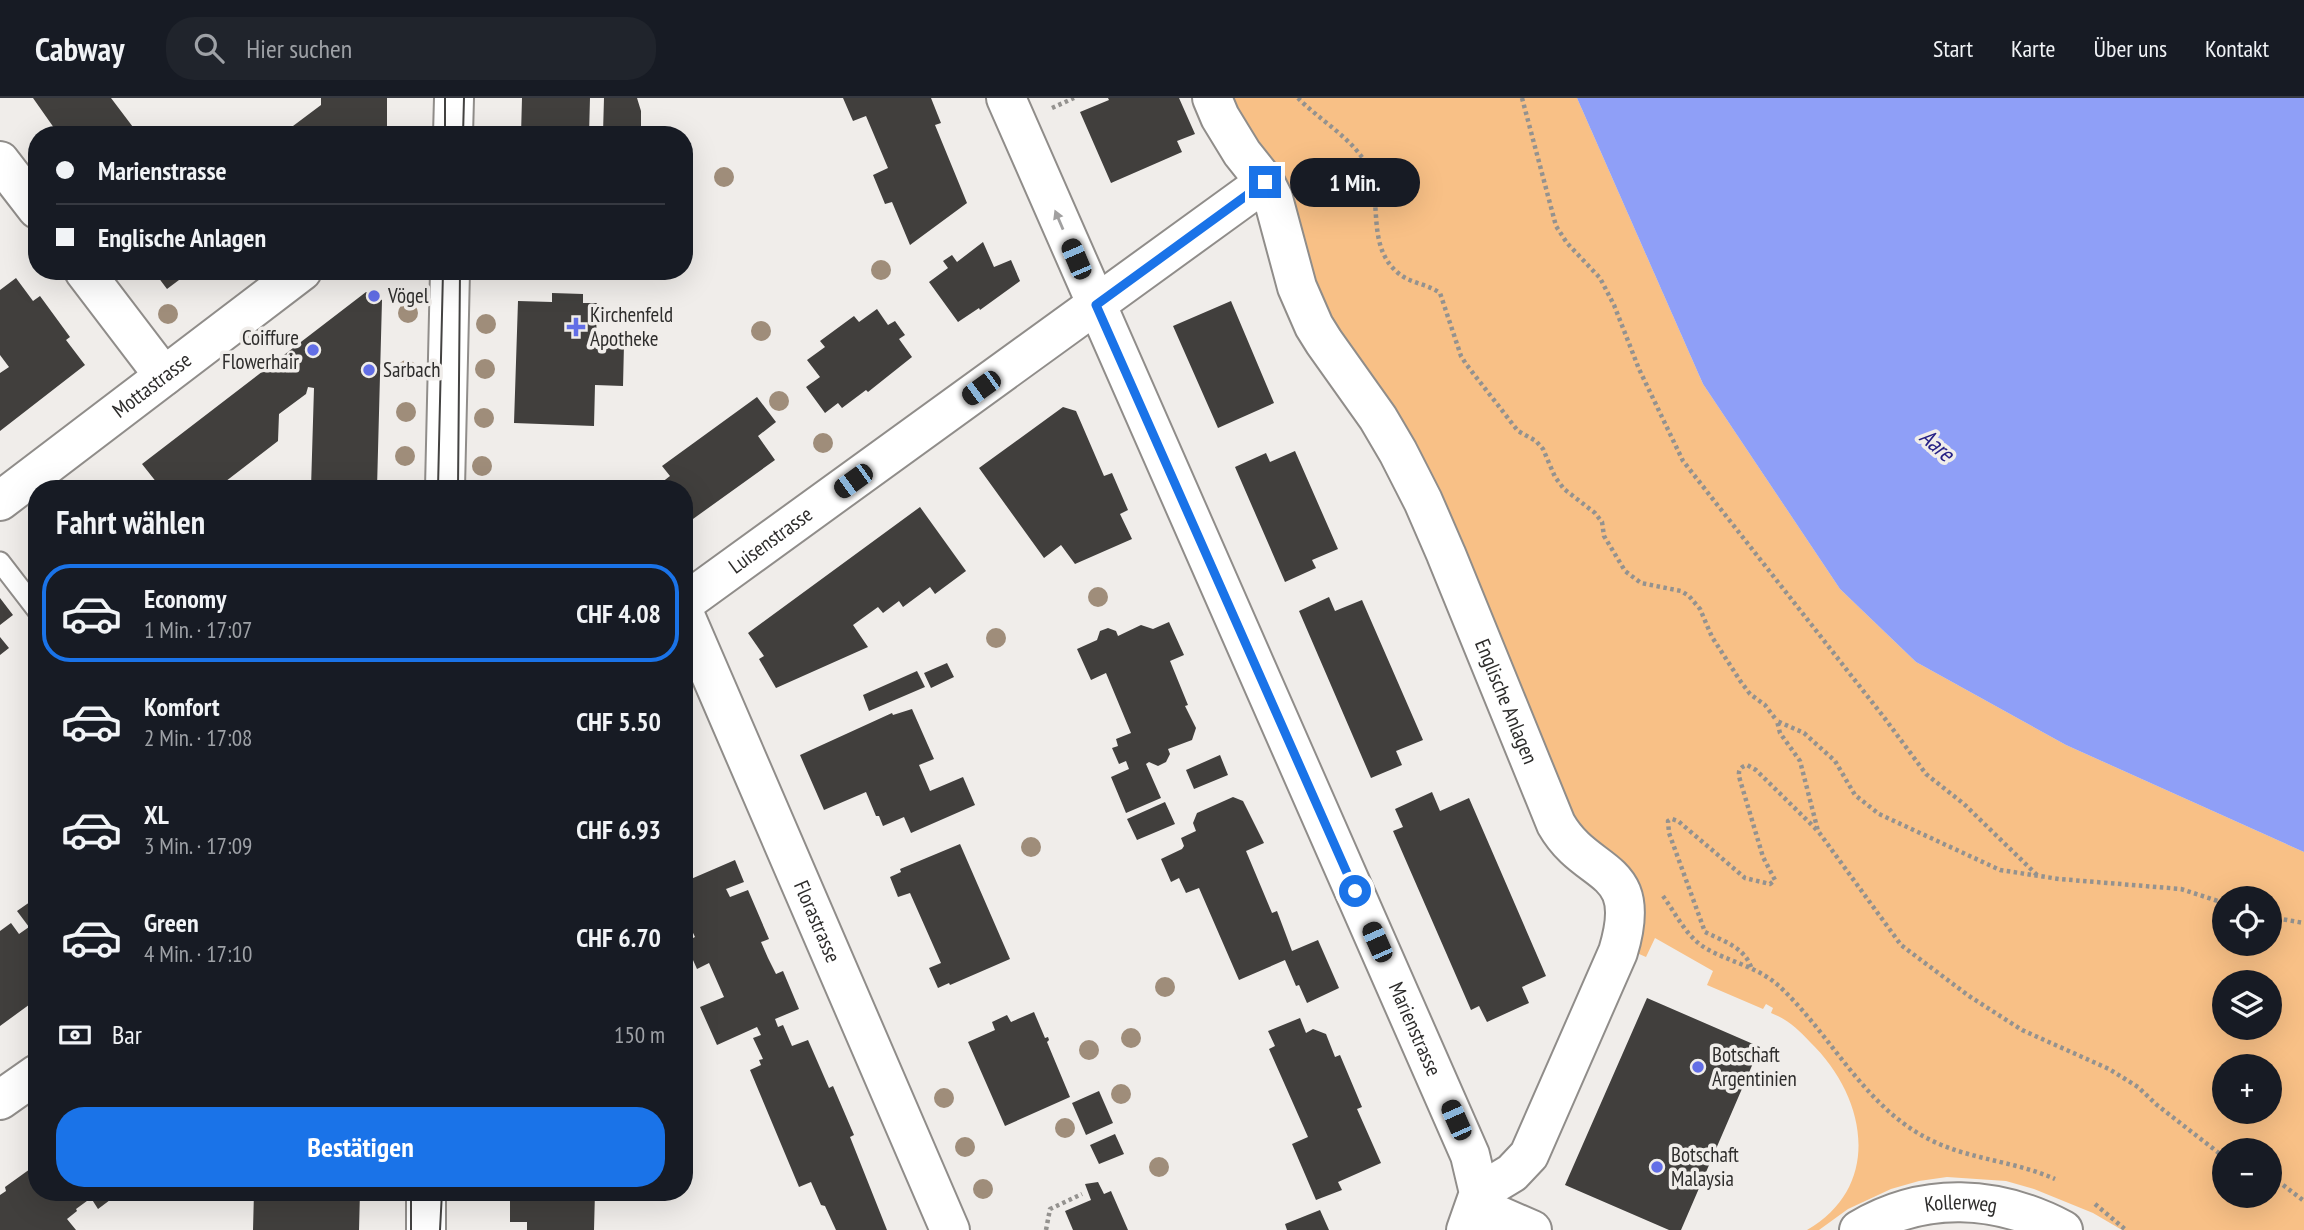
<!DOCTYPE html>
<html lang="de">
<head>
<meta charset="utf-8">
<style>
	:root { --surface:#171b24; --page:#20242c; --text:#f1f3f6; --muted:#9ea1a6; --line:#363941; --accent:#1a73e8 }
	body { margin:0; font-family:"PT Sans Narrow",sans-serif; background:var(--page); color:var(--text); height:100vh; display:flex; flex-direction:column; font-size:26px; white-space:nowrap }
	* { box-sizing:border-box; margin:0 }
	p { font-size:23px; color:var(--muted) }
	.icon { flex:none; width:38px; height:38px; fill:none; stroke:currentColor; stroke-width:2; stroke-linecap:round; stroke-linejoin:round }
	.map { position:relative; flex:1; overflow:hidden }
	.sheet { position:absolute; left:28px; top:382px; width:665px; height:721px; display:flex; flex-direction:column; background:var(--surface); border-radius:28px; box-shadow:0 7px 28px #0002 }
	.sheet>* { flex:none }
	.banner { position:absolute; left:28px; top:28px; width:665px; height:154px; border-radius:28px; box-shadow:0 7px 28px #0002; display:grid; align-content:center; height:154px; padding:0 28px; background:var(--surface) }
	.tools { position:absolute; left:2212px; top:788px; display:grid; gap:14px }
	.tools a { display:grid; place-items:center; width:70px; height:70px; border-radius:50%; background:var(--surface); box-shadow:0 7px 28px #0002; font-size:35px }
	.end { position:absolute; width:32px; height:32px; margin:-16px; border:9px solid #1a73e8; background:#fff; box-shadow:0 0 0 4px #fff }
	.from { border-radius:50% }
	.bubble { position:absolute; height:49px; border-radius:24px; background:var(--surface); box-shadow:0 7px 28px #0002; font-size:23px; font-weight:800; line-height:49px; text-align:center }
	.car { position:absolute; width:21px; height:42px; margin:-21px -10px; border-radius:9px; box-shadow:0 0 5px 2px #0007; background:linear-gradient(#222 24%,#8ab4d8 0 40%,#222 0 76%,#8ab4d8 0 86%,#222 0) }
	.banner b { display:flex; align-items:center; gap:24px; height:66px; font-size:26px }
	.banner b+b { border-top:2px solid var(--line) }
	.banner i { width:18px; height:18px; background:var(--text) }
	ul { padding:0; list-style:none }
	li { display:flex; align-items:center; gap:21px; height:98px; margin:0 14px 10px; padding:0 14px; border:4px solid transparent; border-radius:28px }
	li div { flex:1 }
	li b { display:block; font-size:26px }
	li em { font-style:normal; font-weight:800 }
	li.current { border-color:var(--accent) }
	li>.icon { width:63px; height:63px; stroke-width:1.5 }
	h2 { padding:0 28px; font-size:32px; line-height:84px }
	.pay { display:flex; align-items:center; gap:18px; height:77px; padding:0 28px; font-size:26px }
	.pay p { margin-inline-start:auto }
	.cta { display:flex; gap:14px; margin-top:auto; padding:14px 28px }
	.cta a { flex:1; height:80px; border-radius:28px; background:var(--accent); color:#fff; font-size:28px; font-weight:800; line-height:80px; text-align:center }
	header { display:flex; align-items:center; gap:42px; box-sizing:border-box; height:98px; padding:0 35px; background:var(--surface); border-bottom:2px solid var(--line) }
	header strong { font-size:33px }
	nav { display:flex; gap:38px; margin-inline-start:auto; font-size:24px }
	.search { width:490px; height:63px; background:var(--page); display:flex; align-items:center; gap:18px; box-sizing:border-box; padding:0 24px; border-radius:28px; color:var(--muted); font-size:26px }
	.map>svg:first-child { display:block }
	.green { fill:#f8c086; fill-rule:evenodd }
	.water { fill:#8f9ff7 }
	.building { fill:#413f3d }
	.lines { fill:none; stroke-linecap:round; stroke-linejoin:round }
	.lane-casing { stroke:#908d8a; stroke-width:23 }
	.street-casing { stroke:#908d8a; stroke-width:42 }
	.secondary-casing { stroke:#908d8a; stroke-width:42 }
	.path { stroke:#94928f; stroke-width:4.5; stroke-dasharray:3.5 3.5; stroke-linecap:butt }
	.lane { stroke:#fff; stroke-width:19 }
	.street { stroke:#fff; stroke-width:38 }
	.secondary { stroke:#fff; stroke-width:38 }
	.tram { stroke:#434241; stroke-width:2 }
	.tree { fill:#9f8d7a }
	.oneway { fill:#a1a0a0 }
	.route { stroke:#1a73e8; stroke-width:9 }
	.poi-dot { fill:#626ee6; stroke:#f0edea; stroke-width:2.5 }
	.labels { text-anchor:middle; stroke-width:7; stroke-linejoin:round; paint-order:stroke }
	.poi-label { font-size:21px; fill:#2e2d2c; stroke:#f0edea; text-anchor:start }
	.street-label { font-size:21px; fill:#2e2d2c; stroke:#f0edea }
	.water-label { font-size:23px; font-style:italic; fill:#252084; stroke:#f0edea }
</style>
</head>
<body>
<header>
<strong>Cabway</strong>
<div class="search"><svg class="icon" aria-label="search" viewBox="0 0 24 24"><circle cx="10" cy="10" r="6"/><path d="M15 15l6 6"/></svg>Hier suchen</div>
<nav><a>Start</a><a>Karte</a><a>Über uns</a><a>Kontakt</a></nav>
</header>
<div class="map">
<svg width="2304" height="1132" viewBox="0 0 2304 1132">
	<rect width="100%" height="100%" fill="#f0edea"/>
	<!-- green -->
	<path class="green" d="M1214,0H1577L1703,286L1840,491L1916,564L2066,647L2304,754V1132H2122L2093,1115L2034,1091L2006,1083L1947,1079L1919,1083L1891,1091L1848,1111L1819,1132H1807C1884,1087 1866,998 1810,944C1799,932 1787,921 1771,915L1773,910L1766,906L1763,911L1707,887L1713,873L1655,840L1646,859L1623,849L1627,836L1563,736ZM2224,800H2270V845H2224ZM2224,884H2270V929H2224ZM2224,968H2270V1013H2224ZM2224,1052H2270V1097H2224Z"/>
	<!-- water -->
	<path class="water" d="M1577,0H2304V754L2066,647L1916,564L1840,491L1703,286Z"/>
	<!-- building -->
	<path class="building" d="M33,0H111L139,37H59Z
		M321,0H387V37H281L321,7Z
		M522,0H590L589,37H521Z
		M604,0H637L641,13V36L603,35Z
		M843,0H931L941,25L935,27L967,105L910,147L892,104L885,106L873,77L888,70L866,18L853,23Z
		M1108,0H1179L1195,36L1177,43L1182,54L1111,85L1080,14L1109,2Z
		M983,144L994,169L1011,162L1020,183L980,212L979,210L958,224L929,184L948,170L943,163L952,157L957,164Z
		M147,173H191L167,191L158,179L153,182Z
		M16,180L33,203L40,198L70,239L66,242L85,267L0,333V275L9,269L0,257V192Z
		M366,194L382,202L377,390H311L314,290L308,289L306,296L279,316L278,343L217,390H161L142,366Z
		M552,195L583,196V205H597L596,246H624L623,288L595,287L594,328L514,325L518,203L552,204Z
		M1231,203L1274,305L1218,330L1173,228Z
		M877,211L888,227L895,223L905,237L899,241L912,259L868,294L866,292L842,310L838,305L825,315L806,289L820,279L807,262L825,249L820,243L854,218L859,224Z
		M757,299L776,324L758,338L775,362L686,426L684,423V390H665L661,385L670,378L662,368Z
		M1063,309L1076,313L1104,378L1112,375L1128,412L1120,416L1132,441L1075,466L1061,447L1044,460L979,370Z
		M1295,353L1338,451L1312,462L1316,470L1285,484L1235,369L1266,355L1270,364Z
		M512,384L592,385V390H512Z
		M920,409L966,473L935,496L930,489L903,509L899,503L883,515L878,509L853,527L868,549L776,590L759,561L764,558L748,535Z
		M1329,499L1335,513L1362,502L1423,642L1396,653L1402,667L1371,680L1299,513Z
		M0,500L13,517L0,527Z
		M1169,524L1184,557L1170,563L1188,607L1185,608L1196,630L1192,642L1168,651L1170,656L1166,664L1158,668L1149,664L1146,666L1161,700L1126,715L1111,679L1129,671L1126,663L1119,666L1112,650L1118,648L1116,641L1131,635L1106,575L1091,582L1077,551L1097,542L1100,533L1108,530L1116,533L1118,538L1141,527L1153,531Z
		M0,539L9,550L0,557Z
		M947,565L954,579L931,590L924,575Z
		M917,573L925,589L869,613L863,597Z
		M912,611L934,661L919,667L930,693L963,679L975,707L911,735L904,719L883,728L879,718H876L866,694L824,712L800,657L892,615L893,617Z
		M684,646L690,659L684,664Z
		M1220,657L1228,677L1194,691L1186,672Z
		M1432,694L1440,713L1469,700L1546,878L1522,889L1529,905L1487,924L1479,908L1471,912L1393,733L1403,729L1395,711Z
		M1233,699L1243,703L1264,745L1246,753L1272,815L1277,813L1292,853L1318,842L1339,890L1307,905L1299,887L1296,888L1285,862L1239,882L1199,790L1186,795L1179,780L1171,784L1161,761L1182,751L1184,748L1181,740L1196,733L1193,725L1197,715Z
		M1165,704L1175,726L1137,742L1127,721Z
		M960,746L1010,861L950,887L949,885L938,890L929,870L941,865L910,795L898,799L890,779L901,774L900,771Z
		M735,762L744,784L726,791L730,799L748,792L769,841L761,844L768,860L776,876L783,873L799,911L775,921L778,929L783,927L792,948L808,942L829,990L833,988L854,1037L850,1039L887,1132H836L825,1108L821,1107L811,1084L799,1089L750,972L761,967L759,962L763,961L753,940L761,937L757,929L717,947L700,909L724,899L709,865L697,871L685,844L695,839L684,816L687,815L684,809V784Z
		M37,799V901L0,928V833L11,825L19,836L29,829L17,813Z
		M1647,900L1760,949L1681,1132H1669L1565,1087Z
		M1034,914L1045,940L1048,939L1049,942L1047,944L1070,999L1005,1028L968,944L995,932L992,924L1007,917L1011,924Z
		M1300,920L1306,935L1313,931L1326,936L1335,959L1340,957L1362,1009L1357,1011L1381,1065L1338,1084L1342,1092L1316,1102L1292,1046L1308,1039L1269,951L1275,948L1268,933Z
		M1099,993L1113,1025L1086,1037L1072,1005Z
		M1115,1036L1124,1056L1099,1066L1090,1047Z
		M37,1066V1094H103L110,1102L98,1111L91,1100L76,1111L77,1113L67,1121L76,1132H0V1097L6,1093L5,1089Z
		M1098,1084L1104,1096L1111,1093L1128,1132H1073L1065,1113L1091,1102L1085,1086Z
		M254,1094H360L359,1132H253Z
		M510,1094H595L594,1132H527V1124H510Z
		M1320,1112L1329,1132H1287L1285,1126Z"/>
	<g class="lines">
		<!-- lane casing -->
		<g class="lane-casing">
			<path id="lane" d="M0,464L37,512"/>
		</g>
		<!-- street casing -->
		<g class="street-casing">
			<g id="street">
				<path id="s1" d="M1212,0L1220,19L1242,55L1265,84L1273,100L1297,189L1314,228L1324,244L1378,320L1398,354L1423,403L1446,456L1556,726C1588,782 1645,765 1618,854L1529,1057L1512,1075L1479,1095"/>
				<path d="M0,63L37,111"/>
				<path d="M84,173L164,278"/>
				<path id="s2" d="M0,403L302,173"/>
				<path id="s3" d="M684,505L1265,84"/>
				<path id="s4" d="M684,515L950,1132"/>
				<path d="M0,1002L37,976"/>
				<path d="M1477,1108L1532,1132"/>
				<path id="s5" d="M1859,1132C1924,1093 1997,1097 2063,1132"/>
			</g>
		</g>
		<!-- secondary casing -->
		<g class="secondary-casing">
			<g id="secondary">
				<path id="s6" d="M1006,0L1470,1057L1479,1095L1466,1132"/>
				<path d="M453,37L454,0"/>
				<path d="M445,390L450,173"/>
				<path d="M426,1132V1094"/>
			</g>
		</g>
		<!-- path -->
		<path class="path" d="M1298,0C1318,21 1355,42 1367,68C1383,102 1366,147 1397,174C1410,186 1426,185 1440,195L1461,258L1466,266L1518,333L1536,343L1543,351L1555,379L1564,391L1595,415L1602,424L1604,438L1625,473L1641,485L1681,493L1689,498L1700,511L1712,539L1741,584L1750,596L1765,607L1777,623
			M1522,0L1556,128L1567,145L1600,180L1614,207L1639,271L1683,363L1883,618L1926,676L1964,706L2038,778
			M1052,10L1074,0
			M1663,798C1676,816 1687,840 1707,851C1730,864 1758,869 1779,888C1833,938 1866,1014 1937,1045C1975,1062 2017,1064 2055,1081
			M2224,805L2181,791L2059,781L2000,772L1879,716L1855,697L1835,663L1804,635L1777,623L1780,635L1800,663L1818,733L1901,847L1969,898L2022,932L2109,971L2138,989L2157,1007L2224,1059
			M2270,819L2304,825
			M1751,869C1744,849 1723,843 1705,834L1669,735L1668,723L1672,721L1678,723L1745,780L1770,786L1775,782L1763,759L1740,682C1738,674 1738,670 1747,667L1756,672L1818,733
			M2270,1082L2283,1087L2304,1103
			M2095,1106L2126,1132
			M1046,1132L1050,1111L1082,1096"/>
		<!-- lane -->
		<use href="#lane" class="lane"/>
		<!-- street -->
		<use href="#street" class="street"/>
		<!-- secondary -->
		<use href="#secondary" class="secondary"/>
		<!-- tram -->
		<path class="tram" d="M445,37V0
			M463,37L464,0
			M438,390L443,173
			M458,390L460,173
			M411,1094V1132
			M440,1132L442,1094"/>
	</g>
	<!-- trees -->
	<g class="tree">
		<circle cx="724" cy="79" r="10"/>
		<circle cx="881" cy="172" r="10"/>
		<circle cx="408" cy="215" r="10"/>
		<circle cx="168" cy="216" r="10"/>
		<circle cx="486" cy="226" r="10"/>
		<circle cx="761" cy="233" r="10"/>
		<circle cx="485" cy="271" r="10"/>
		<circle cx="407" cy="272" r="10"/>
		<circle cx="779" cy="303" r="10"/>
		<circle cx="406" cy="314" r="10"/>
		<circle cx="484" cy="320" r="10"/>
		<circle cx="823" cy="345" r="10"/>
		<circle cx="405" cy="358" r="10"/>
		<circle cx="482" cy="368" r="10"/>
		<circle cx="1098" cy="499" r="10"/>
		<circle cx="996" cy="540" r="10"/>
		<circle cx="1031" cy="749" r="10"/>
		<circle cx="1165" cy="889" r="10"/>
		<circle cx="1131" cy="940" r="10"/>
		<circle cx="1089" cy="952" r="10"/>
		<circle cx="1121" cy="996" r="10"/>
		<circle cx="944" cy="1000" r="10"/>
		<circle cx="1065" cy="1030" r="10"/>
		<circle cx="965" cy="1049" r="10"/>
		<circle cx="1159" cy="1069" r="10"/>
		<circle cx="983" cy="1091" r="10"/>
	</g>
	<!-- one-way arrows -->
	<defs><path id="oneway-solid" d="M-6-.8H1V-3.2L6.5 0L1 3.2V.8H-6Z" transform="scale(1.75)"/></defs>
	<use class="oneway" href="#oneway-solid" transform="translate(1059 122) rotate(-113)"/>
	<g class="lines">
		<!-- route -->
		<path class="route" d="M1265,84L1096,207L1355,793"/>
	</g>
	<!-- markers -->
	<g class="poi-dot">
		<circle cx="374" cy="198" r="7"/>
		<path d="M572.5 218.5h7v7h7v7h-7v7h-7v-7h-7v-7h7z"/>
		<circle cx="313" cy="252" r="7"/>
		<circle cx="369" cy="272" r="7"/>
		<circle cx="1698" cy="969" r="7"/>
		<circle cx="1657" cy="1069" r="7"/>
	</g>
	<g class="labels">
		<!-- poi labels -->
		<g class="poi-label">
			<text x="388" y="205">Vögel</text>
			<text x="590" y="224">Kirchenfeld<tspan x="590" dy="24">Apotheke</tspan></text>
			<text x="299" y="247" text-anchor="end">Coiffure<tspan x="299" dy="24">Flowerhair</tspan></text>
			<text x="383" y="279">Sarbach</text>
			<text x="1712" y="964">Botschaft<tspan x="1712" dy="24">Argentinien</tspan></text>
			<text x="1671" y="1064">Botschaft<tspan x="1671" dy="24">Malaysia</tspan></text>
		</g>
		<!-- street labels -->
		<g class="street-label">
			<text dy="7" stroke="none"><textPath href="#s2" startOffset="191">Mottastrasse</textPath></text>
			<text dy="7" stroke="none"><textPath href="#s3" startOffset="107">Luisenstrasse</textPath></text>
			<text dy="7" stroke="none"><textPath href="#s1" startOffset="676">Englische Anlagen</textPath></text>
			<text dy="7" stroke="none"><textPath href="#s4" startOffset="336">Florastrasse</textPath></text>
			<text dy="7" stroke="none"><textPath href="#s6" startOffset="1017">Marienstrasse</textPath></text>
			<text dy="7" stroke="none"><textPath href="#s5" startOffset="107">Kollerweg</textPath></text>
		</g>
		<!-- water labels -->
		<g class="water-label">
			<text transform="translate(1937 347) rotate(41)" y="8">Aare</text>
		</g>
	</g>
</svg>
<div class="tools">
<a><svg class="icon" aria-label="locate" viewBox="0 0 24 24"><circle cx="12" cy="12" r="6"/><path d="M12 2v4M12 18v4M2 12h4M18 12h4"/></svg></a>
<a><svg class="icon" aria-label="layers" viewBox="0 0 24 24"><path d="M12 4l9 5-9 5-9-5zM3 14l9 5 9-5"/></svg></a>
<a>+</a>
<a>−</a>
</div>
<i class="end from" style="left:1355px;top:793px"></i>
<i class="end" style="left:1265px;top:84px"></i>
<div class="bubble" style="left:1290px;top:60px;width:130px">1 Min.</div>
<i class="car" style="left:1076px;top:161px;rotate:337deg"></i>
<i class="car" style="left:981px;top:290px;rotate:234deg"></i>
<i class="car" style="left:853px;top:383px;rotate:234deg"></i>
<i class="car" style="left:1377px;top:844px;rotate:336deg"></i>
<i class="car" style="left:1456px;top:1022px;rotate:336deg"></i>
<div class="banner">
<b><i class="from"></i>Marienstrasse</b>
<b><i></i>Englische Anlagen</b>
</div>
<section class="sheet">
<h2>Fahrt wählen</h2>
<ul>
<li class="current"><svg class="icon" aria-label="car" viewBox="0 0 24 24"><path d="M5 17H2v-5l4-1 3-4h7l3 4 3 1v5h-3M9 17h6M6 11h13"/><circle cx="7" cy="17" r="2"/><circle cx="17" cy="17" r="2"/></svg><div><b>Economy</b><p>1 Min. · 17:07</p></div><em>CHF 4.08</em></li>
<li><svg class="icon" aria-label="car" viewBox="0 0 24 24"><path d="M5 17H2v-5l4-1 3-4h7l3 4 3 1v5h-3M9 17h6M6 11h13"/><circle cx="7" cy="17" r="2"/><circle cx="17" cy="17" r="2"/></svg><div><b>Komfort</b><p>2 Min. · 17:08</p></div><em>CHF 5.50</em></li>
<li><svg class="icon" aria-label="car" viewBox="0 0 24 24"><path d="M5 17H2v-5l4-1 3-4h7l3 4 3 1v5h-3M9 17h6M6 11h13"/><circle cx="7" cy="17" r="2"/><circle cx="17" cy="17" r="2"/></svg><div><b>XL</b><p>3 Min. · 17:09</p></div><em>CHF 6.93</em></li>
<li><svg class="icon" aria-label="car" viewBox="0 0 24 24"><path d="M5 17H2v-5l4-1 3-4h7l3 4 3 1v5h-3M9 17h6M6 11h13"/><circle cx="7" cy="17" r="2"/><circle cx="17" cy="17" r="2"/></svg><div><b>Green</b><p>4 Min. · 17:10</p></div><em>CHF 6.70</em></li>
</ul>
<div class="pay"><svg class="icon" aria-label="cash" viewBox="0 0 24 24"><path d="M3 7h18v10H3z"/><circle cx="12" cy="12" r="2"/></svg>Bar<p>150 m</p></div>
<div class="cta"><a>Bestätigen</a></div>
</section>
</div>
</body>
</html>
